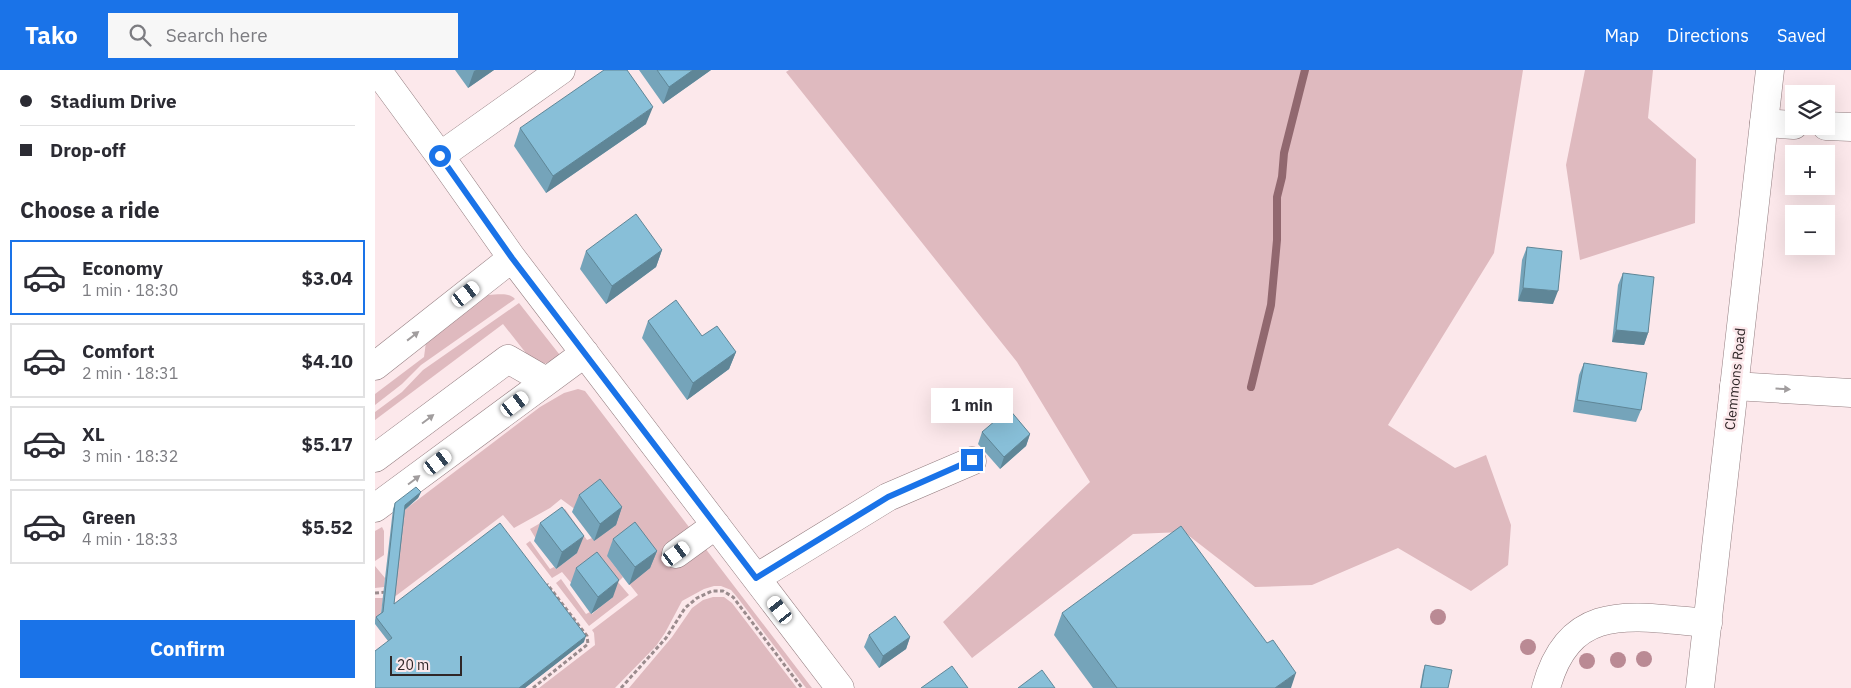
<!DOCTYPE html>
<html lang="en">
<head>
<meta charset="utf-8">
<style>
	:root { --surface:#fff; --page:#f7f7f7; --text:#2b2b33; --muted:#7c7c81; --line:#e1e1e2; --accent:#1a73e8 }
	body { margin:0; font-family:"IBM Plex Sans",sans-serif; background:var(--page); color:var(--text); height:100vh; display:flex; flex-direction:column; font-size:19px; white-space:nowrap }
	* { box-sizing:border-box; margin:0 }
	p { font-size:16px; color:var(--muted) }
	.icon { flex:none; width:28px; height:28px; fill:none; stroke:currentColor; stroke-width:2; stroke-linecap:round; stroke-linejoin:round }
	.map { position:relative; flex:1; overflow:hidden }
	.panel { display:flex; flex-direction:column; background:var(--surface); width:375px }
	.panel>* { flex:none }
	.guide { display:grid; align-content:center; height:110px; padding:0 20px; background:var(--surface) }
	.controls { position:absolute; left:1410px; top:15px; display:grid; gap:10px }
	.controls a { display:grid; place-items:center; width:50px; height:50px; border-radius:0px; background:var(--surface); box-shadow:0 5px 20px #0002; font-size:25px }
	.scale { position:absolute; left:15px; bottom:12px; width:72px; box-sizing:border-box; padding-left:5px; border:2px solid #2f2627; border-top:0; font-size:14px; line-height:18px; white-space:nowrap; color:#2f2627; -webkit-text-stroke:4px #fce8eb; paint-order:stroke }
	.end { position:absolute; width:22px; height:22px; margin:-11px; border:6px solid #1a73e8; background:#fff; box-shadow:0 0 0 2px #fff }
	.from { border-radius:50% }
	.bubble { position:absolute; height:35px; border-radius:0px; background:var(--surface); box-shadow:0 5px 20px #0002; font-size:16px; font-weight:700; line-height:35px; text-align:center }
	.car { position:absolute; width:15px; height:30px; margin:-15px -8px; border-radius:6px; box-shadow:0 0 4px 1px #0007; background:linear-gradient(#fff 24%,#345 0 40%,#fff 0 76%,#345 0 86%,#fff 0) }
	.guide b { display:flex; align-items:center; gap:18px; height:48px; font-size:19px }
	.guide b+b { border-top:1px solid var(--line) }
	.guide i { width:12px; height:12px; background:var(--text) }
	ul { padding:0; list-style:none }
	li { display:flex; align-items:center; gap:15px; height:75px; margin:0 10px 8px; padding:0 10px; border:2px solid var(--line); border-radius:0px }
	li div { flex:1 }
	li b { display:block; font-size:19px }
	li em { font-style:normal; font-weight:700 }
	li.current { border-color:var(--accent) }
	li>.icon { width:45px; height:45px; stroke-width:1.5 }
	h2 { padding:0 20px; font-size:22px; line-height:60px }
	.primary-button { display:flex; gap:10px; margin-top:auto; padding:10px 20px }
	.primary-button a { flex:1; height:58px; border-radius:0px; background:var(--accent); color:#fff; font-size:20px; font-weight:700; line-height:58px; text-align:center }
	header { display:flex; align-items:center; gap:30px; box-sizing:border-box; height:70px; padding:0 25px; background:var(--accent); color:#fff }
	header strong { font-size:24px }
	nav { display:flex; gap:28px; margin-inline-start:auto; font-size:18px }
	.search { width:350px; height:45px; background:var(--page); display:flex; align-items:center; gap:12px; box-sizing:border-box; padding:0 18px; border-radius:0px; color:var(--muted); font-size:19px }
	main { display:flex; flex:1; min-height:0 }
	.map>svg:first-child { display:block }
	.green { fill:#dfbabf }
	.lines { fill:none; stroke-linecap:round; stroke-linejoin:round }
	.stream { stroke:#91686f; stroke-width:8 }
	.minor-casing { stroke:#947e81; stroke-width:29 }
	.major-casing { stroke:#947e81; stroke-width:29 }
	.path { stroke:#9a8b8d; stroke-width:3; stroke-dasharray:4 2.5; stroke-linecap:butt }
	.minor { stroke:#fff; stroke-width:28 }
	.major { stroke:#fff; stroke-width:28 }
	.tree { fill:#ba8a94 }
	.wall { fill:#75a4ba }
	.shaded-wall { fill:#5f8697 }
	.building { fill:#88bfd8; stroke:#5f8697 }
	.oneway { fill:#a19d9e }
	.route { stroke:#1a73e8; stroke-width:6 }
	.labels { text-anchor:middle; stroke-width:5; stroke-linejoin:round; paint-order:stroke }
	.street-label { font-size:14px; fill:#2f2627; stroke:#fce8eb }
</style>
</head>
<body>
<header>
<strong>Tako</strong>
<div class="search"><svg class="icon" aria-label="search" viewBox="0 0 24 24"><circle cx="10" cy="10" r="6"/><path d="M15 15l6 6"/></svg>Search here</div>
<nav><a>Map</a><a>Directions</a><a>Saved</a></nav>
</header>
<main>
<section class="panel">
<div class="guide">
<b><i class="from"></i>Stadium Drive</b>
<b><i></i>Drop-off</b>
</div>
<h2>Choose a ride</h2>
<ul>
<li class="current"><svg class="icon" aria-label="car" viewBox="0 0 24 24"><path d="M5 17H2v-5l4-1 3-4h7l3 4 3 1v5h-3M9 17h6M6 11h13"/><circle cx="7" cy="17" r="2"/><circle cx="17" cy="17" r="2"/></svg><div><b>Economy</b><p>1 min · 18:30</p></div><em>$3.04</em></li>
<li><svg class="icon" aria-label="car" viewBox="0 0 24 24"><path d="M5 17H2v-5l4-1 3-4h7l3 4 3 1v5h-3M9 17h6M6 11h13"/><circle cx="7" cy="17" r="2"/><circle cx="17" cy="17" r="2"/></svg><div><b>Comfort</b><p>2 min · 18:31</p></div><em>$4.10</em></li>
<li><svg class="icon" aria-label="car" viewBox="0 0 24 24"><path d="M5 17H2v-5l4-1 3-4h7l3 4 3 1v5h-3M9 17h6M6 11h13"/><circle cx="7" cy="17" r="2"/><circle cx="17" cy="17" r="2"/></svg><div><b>XL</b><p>3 min · 18:32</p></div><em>$5.17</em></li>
<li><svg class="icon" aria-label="car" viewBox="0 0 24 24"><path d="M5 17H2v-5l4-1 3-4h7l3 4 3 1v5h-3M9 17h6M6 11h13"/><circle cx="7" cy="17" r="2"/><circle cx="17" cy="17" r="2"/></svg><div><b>Green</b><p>4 min · 18:33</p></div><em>$5.52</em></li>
</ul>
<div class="primary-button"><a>Confirm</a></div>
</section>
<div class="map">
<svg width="1476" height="618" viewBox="0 0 1476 618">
	<rect width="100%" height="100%" fill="#fce8eb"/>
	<!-- green -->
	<path class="green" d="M414,0H1148L1119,183L1013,355L1080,398L1111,385L1136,455L1133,495L1096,521L1023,478L937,515L880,517L809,462L758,464L597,588L568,552L715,412L642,292L411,2Z
		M1210,0H1278L1273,48L1321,89L1320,153L1205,190L1191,95Z
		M113,225C122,225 134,222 140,229L46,295L27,314L0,335V324L49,287L51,272L108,227Z
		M144,233L188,289L167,294L154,287L128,254L0,350V342L27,322L48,300Z
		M203,319L210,321L437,618H431L362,527L356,520L346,516H339L329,519L307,531L290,563L281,576L240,618H164L220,575L219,563L217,560L263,525L232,486L248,507L243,512L254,525L214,556L181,513L186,509L211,544L215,542L217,544L237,527L197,514L187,502L177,508L151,474L155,471L175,499L179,497L181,499L202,483L161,469L155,459L190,439L212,470L217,468L201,440L186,429L175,438L139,458L128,445L18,528L28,441L165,337L189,323Z
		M7,457L9,461V485L0,491V461Z
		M0,496L10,508L9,517L0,518Z
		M338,527H349L357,533L422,618H254L297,567L317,538L328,530Z
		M0,528H8L5,549L0,552Z"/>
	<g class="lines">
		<!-- stream -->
		<path class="stream" d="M876,317L896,235L902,170V127L907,107L909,83L930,0"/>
		<!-- minor casing -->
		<g class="minor-casing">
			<path id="minor" d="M2,0L65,86L137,188L465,618
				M1389,53L1419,55
				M1451,56L1476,57
				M65,86L186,0
				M0,296L137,188
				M1359,316L1476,323
				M0,388L133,289L171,311
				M0,438L210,283
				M301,484L341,455
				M381,508L513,427L597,391
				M1171,618C1195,529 1260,547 1333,553"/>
		</g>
		<!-- major casing -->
		<g class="major-casing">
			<path id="major" d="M1325,618L1395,0"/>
		</g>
		<!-- path -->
		<path class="path" d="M0,523L12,522
			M158,618L213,574L212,566L172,514
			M246,618L291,568L310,538L322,528L337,521H348L358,527L427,618"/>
		<!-- minor -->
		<use href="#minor" class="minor"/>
		<!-- major -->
		<use href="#major" class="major"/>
	</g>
	<!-- trees -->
	<g class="tree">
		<circle cx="1063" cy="547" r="8"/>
		<circle cx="1153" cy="577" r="8"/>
		<circle cx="1269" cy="589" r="8"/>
		<circle cx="1243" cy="590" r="8"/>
		<circle cx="1212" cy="591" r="8"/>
	</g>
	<!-- wall -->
	<path class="wall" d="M80,0H119L93,18Z
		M264,0H336L288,34Z
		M271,54L171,123L139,76L145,58Z
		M1152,177L1178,234L1143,231L1147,190Z
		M287,180L281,197L231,234L205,199L211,181Z
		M1248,203L1273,263L1269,275L1237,272L1243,215Z
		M273,251L327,266L361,282L354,299L312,330L267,268Z
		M1209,293L1266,340L1261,352L1198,342L1204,305Z
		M607,362L655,364L651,376L625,399L603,374Z
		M46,422L43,428L30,440L19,534L209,572L150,618H0L13,571L0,554V550L1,547L6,543L18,439L20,433Z
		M204,425L247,437L241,455L219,471L197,442Z
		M165,453L202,483L181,499L159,471Z
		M238,469L282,481L275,498L254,515L232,486Z
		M201,498L238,527L216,544L195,515Z
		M687,543L916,618H718L679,565Z
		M494,565L535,567L531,579L504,598L489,577Z
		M1050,595L1073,618H1045L1048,601Z"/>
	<!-- shaded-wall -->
	<path class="shaded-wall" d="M101,0H119L93,18L99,1Z
		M318,0H336L288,34L294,17Z
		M278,37L271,54L171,123L178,106Z
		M287,180L281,197L231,234L237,216Z
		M1148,218L1183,221L1178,234L1143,231Z
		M1241,260L1273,263L1269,275L1237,272Z
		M361,282L354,299L312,330L318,313Z
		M655,364L651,376L625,399L629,387Z
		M46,422L43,428L28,441L30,435Z
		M247,437L241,455L219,471L225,454Z
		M209,466L202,483L181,499L187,482Z
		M282,481L275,498L254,515L260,497Z
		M244,510L238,527L216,544L223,527Z
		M211,566L209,572L150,618H144Z
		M535,567L531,579L504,598L508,586Z
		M921,603L916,618H900Z"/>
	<!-- building -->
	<path class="building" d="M229,0H252L278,37L178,106L145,58Z
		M282,0H318L294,17Z
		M261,144L287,180L237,216L211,181Z
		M1152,177L1187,181L1183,221L1148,218Z
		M1248,203L1279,207L1273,263L1241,260Z
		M301,230L327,266L342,256L361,282L318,313L273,251Z
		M1209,293L1272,303L1266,340L1202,330Z
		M634,339L655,364L629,387L607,362Z
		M225,409L247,437L225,454L204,425Z
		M41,417L46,422L30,435L19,534L125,453L211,566L144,618H0V581L17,568L1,547L8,542L20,433Z
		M187,437L209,466L187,482L165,453Z
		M260,452L282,481L260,497L238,469Z
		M806,456L892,573L898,570L921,603L900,618H742L687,543Z
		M222,482L244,510L223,527L201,498Z
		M520,546L535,567L508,586L494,565Z
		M1050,595L1077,600L1073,618H1046Z
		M577,596L593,618H546Z
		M667,600L680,618H643Z"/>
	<!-- one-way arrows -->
	<defs><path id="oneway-solid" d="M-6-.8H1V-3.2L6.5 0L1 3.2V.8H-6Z" transform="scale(1.25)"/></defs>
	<g class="oneway">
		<use href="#oneway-solid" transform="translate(38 266) rotate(-38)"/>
		<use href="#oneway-solid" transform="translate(1408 319) rotate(3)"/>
		<use href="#oneway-solid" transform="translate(53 349) rotate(-37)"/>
		<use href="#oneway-solid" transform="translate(39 410) rotate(-37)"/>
	</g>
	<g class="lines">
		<!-- route -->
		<path class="route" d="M65,86L137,188L381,508L513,427L597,390"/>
	</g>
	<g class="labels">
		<!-- street labels -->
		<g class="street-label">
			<text transform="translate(1360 309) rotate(-84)" y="5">Clemmons Road</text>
		</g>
	</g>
</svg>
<div class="controls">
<a><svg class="icon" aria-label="layers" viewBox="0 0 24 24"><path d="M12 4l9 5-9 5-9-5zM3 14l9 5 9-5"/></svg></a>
<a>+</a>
<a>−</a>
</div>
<div class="scale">20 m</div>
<i class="end from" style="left:65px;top:86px"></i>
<i class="end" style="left:597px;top:390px"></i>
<div class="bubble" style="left:556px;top:318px;width:82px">1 min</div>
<i class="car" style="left:91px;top:224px;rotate:52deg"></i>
<i class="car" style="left:140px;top:334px;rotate:53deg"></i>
<i class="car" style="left:63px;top:392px;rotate:53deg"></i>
<i class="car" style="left:301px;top:484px;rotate:54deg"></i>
<i class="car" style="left:405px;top:540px;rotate:323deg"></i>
</div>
</main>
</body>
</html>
